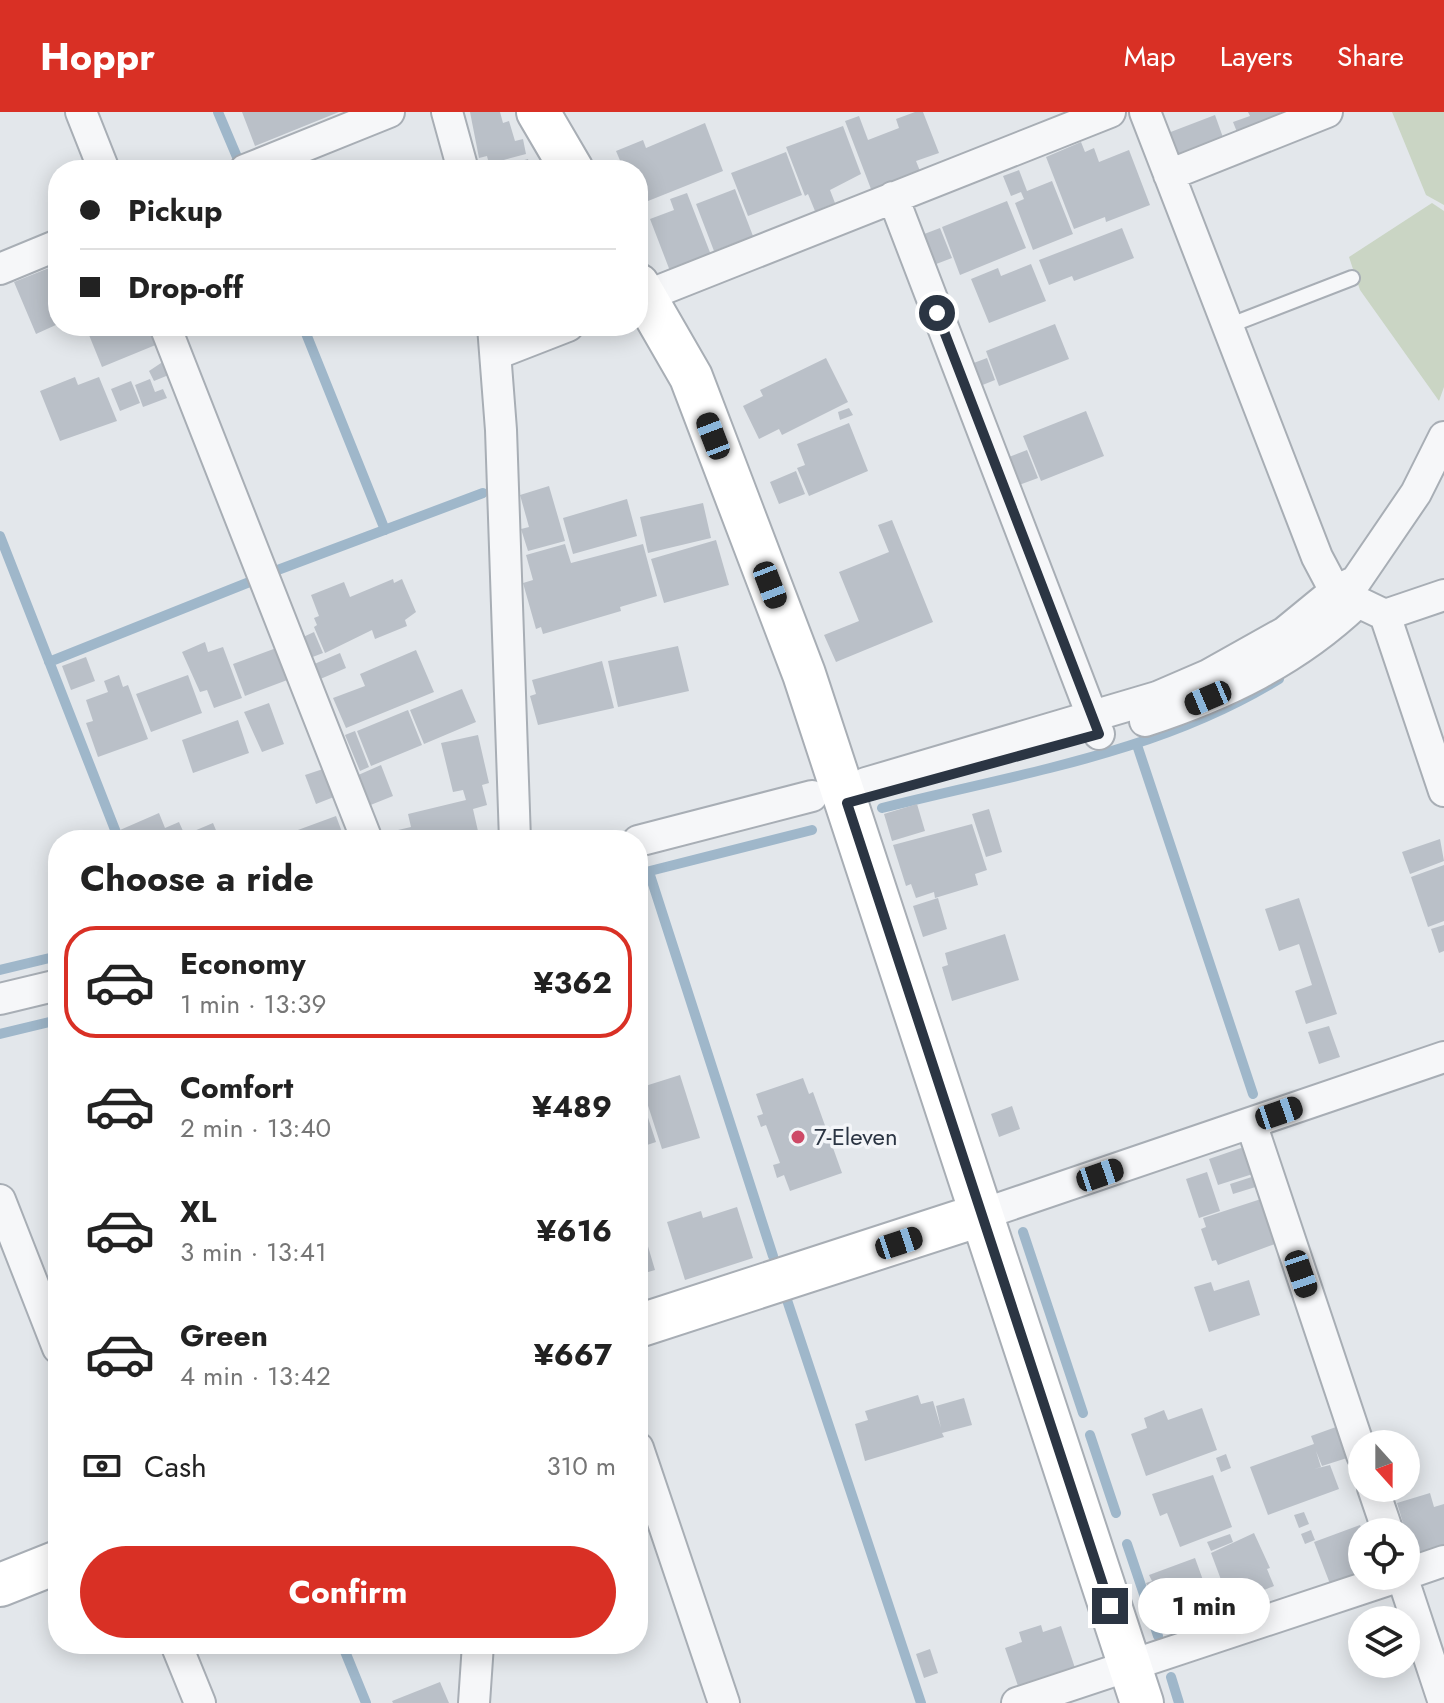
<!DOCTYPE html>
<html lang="en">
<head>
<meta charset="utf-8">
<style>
	:root { --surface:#fff; --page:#f6f6f6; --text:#222; --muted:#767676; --line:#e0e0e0; --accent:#d93025 }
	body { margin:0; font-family:Jost,sans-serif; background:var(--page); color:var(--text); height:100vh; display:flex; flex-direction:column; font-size:30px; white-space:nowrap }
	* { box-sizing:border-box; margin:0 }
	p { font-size:26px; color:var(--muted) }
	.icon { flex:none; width:44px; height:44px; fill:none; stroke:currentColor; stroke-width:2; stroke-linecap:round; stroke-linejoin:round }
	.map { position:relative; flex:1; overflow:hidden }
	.drawer { position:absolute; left:48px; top:718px; width:600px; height:824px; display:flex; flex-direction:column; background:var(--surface); border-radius:32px; box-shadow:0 4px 20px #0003 }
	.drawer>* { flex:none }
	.top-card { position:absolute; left:48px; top:48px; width:600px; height:176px; border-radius:32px; box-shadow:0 4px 20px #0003; display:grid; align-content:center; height:176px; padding:0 32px; background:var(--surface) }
	.needle { width:52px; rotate:159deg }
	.fabs { position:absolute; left:1348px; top:1318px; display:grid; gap:16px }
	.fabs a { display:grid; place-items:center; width:72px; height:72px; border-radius:50%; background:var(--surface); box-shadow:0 4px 20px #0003; font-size:40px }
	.end { position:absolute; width:36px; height:36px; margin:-18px; border:10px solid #2b3543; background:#fff; box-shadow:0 0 0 4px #fff }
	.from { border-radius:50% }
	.bubble { position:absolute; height:56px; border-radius:28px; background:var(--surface); box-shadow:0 4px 20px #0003; font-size:26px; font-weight:700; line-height:56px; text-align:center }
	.car { position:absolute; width:24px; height:48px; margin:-24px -12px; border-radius:10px; box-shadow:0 0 6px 2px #0007; background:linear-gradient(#222 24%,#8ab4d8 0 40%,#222 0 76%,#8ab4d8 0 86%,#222 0) }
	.top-card b { display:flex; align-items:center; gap:28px; height:76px; font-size:30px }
	.top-card b+b { border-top:2px solid var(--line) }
	.top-card i { width:20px; height:20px; background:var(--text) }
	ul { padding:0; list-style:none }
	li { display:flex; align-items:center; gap:24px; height:112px; margin:0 16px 12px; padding:0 16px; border:4px solid transparent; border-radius:32px }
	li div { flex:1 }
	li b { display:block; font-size:30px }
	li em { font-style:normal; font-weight:700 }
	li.on { border-color:var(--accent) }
	li>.icon { width:72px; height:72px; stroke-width:1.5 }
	h2 { padding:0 32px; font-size:36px; line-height:96px }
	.pay { display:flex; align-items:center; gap:20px; height:88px; padding:0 32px; font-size:30px }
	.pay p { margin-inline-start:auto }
	.cta { display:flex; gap:16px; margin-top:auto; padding:16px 32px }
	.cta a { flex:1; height:92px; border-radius:48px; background:var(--accent); color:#fff; font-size:32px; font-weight:700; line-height:92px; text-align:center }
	header { display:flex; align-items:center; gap:48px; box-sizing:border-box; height:112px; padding:0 40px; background:var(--accent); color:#fff }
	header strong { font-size:38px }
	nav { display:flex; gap:44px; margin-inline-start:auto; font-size:28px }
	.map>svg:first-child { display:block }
	.green { fill:#cad5c4 }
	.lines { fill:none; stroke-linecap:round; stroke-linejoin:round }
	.stream { stroke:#9fb7ca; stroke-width:10 }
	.building { fill:#bac0c8 }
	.lane-casing { stroke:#a8aeb5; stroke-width:18 }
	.street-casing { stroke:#a8aeb5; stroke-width:34 }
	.secondary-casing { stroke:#a8aeb5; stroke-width:46 }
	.lane { stroke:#f6f7f9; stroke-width:14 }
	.street { stroke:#f6f7f9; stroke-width:30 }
	.secondary { stroke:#fff; stroke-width:42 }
	.route { stroke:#2b3543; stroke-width:10 }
	.poi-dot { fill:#ce4a67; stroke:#f3f5f8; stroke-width:3 }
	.labels { text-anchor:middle; stroke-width:7; stroke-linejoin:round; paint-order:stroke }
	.poi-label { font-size:24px; fill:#2b3543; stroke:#f3f5f8; text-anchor:start }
</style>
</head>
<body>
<header>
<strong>Hoppr</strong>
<nav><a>Map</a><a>Layers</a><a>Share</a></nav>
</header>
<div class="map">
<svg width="1444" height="1591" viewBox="0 0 1444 1591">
	<rect width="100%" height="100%" fill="#e3e7eb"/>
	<!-- green -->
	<path class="green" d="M1392,0H1444V93L1426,83Z
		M1432,91L1444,99V275L1439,289L1360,178L1349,145Z"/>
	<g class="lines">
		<!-- stream -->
		<path class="stream" d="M218,0L237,45
			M303,214L385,418
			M0,424L119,728
			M275,459L483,381
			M49,550L252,469
			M1137,633L1253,982
			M882,696C1019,661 1157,642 1279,567
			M649,760L773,1144
			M638,762L812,718
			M0,858L58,844
			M0,922L58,908
			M1023,1120L1083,1301
			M787,1188L921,1591
			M1090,1323L1116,1401
			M1127,1432L1158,1524
			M342,1532L366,1591
			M1171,1565L1179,1591"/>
	</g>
	<!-- building -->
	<path class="building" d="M242,0H339L255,34Z
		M470,0H500L503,11L509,9L515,29L523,27L526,42L489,52L487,44L479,46Z
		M915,0H923L939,41L916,49L920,59L871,77L845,9L859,4L868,28L899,16L896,7Z
		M1248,0H1280L1283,8L1239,25L1233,10L1250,4Z
		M1215,3L1225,31L1178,49L1168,21Z
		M705,11L723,59L638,93V58H624L616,39L643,28L646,36Z
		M843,14L861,62L830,78L835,91L815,99L808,82L805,84L786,35Z
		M1081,30L1085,40L1094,36L1099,50L1129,38L1150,93L1106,110L1105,105L1074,117L1046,45Z
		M786,40L802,83L748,104L731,61Z
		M528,47L531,58H500V55Z
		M1019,58L1027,79L1052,69L1073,122L1033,138L1015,91L1024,87L1021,80L1011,84L1003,64Z
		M735,77L753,124L714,139L696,92Z
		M687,81L711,143L670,159L650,107L674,98L670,87Z
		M1007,89L1026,136L960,163L942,115Z
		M940,116L952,146L931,154L919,124Z
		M1122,116L1134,146L1074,169L1072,164L1049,173L1039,148Z
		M1031,152L1046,189L989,211L971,167L998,156L1001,164Z
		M54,154L58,162V212L36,222L14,170Z
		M1055,212L1069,247L999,274L986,239Z
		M110,214H150L158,232L102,255L89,223Z
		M170,245L176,260L154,269L149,259Z
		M826,246L848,290L782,323L779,317L759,327L743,294L763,284L760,278Z
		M987,246L995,268L980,274L971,252Z
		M75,265L78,273L99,265L117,309L60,329L40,279Z
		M150,267L155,280L163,277L167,286L143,295L135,273Z
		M131,269L140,291L120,299L111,277Z
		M849,296L853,303L840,308L838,300Z
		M1086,299L1104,344L1041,369L1023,324Z
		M849,311L868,359L809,384L797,356L805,353L797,332Z
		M1027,338L1038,366L1019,373L1009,345Z
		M796,359L805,382L779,392L770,370Z
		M549,374L565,429L528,439L521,417L529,415L520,383Z
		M627,387L637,424L573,442L563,406Z
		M703,391L711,426L648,441L640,405Z
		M892,408L933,510L836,550L824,523L859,509L839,460L889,440L878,413Z
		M716,428L729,473L664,491L651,447Z
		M565,432L571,451L643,432L657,484L620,495L621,499L543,522L541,515L536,517L523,471L533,468L526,443Z
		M393,467L394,471L402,467L416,500L405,508L407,514L375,527L372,518L325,541L314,515L317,513L314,506L319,504L311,483L344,470L350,485Z
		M314,520L323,541L310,546L301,526Z
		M205,530L208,540L223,535L242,586L214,596L207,578L200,580L182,540Z
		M678,534L689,579L618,595L608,549Z
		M279,535L290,567L245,584L233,552Z
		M416,538L434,580L346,616L333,586L365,574L360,562Z
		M340,541L346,556L318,568L312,553Z
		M86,545L95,569L71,578L62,554Z
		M602,549L614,596L538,613L530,584L536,582L532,568Z
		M119,563L123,575L128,573L148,627L98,645L86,611L93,609L86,588L108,580L104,569Z
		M188,563L202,601L151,620L136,582Z
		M462,577L476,610L424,632L410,598Z
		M269,591L284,632L262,640L244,600Z
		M408,598L422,633L371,654L357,619Z
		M238,608L249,641L193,661L182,628Z
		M355,619L369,655L360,659L345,623Z
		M478,623L489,671L482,673L487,693L473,697L480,728H387L385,721L411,715L408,702L466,688L463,678L453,680L441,631Z
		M381,653L393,684L368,694L356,664Z
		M329,655L339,683L316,692L305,663Z
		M917,692L925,719L892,729L884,702Z
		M989,697L1002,740L986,745L972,702Z
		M159,701L165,716L179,710L187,728H124L120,718Z
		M336,704L345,728H289L287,722Z
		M213,711L220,728H189L187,722Z
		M972,712L987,758L975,762L978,773L935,786L934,780L916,786L911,772L906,774L893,733Z
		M1440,727L1444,749L1410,762L1402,740Z
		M1444,753V809L1428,815L1411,765Z
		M938,786L947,817L923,825L913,794Z
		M1299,786L1337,902L1306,912L1295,879L1312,873L1299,832L1279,839L1265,797Z
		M1444,813V839L1439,841L1431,817Z
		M1005,822L1019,868L952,889L942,855L948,853L945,841Z
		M1329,914L1340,945L1319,952L1308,920Z
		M680,963L700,1026L662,1037L642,975Z
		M803,966L809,982L813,980L842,1061L790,1079L784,1063L777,1066L773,1053L780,1051L766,1013L761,1015L757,1004L763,1002L756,982Z
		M638,975L656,1030L638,1036Z
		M1012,994L1020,1017L999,1025L991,1002Z
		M1241,1036L1248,1039L1256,1061L1218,1073L1209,1047Z
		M1207,1060L1220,1099L1199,1106L1186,1067Z
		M1258,1063L1262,1073L1233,1082L1230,1072Z
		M1261,1087L1275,1132L1218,1153L1216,1148L1212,1149L1201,1117L1206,1115L1203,1106Z
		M737,1095L753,1146L685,1168L667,1110L701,1099L703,1106Z
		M647,1131L655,1158L638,1163V1134Z
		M1249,1168L1260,1203L1209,1220L1194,1175L1211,1170L1214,1179Z
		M918,1283L921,1292L933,1289L941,1316L936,1294L964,1286L972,1313L942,1321L944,1325L865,1349L855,1312L868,1308L865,1299Z
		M1202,1296L1217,1338L1146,1364L1131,1322L1147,1316L1144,1306L1164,1298L1168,1308Z
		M1336,1315L1347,1346L1322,1354L1316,1339L1321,1355L1314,1357L1330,1353L1339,1377L1268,1403L1250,1355L1314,1332L1311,1324Z
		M1226,1342L1231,1356L1221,1360L1216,1346Z
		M1213,1363L1232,1415L1180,1435L1167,1401L1160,1404L1152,1382Z
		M1430,1381L1434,1395L1444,1392V1434L1413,1444L1397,1391Z
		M1304,1400L1309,1412L1299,1416L1294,1403Z
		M1373,1412L1376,1420H1362V1465L1332,1477L1314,1430L1360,1413L1362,1417Z
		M1311,1418L1315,1428L1305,1432L1301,1422Z
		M1254,1421L1270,1456L1267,1457L1274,1474L1242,1487L1235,1468L1223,1473L1211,1441Z
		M1230,1422L1233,1430L1211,1439L1207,1430Z
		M1195,1446L1212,1493L1160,1508L1146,1471L1152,1469L1149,1463Z
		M1041,1513L1043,1520L1061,1514L1076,1559L1019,1577L1005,1536L1022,1530L1019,1520Z
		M930,1537L938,1561L924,1566L916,1542Z
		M440,1570L449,1591H393L392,1589Z"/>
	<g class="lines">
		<!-- lane casing -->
		<g class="lane-casing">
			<path id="lane" d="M1228,214L1352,166"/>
		</g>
		<!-- street casing -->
		<g class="street-casing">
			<path id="street" d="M81,0L104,58
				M447,0L463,58
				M1145,0L1317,445L1335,479L1385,503L1444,679
				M245,58L389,0
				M1169,63L1327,0
				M893,85L1099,622
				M0,157L58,133
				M638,187L1110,0
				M165,214L367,728
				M493,214L501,318L515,728
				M496,242L568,214
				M1385,503L1444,483
				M1145,609C1225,583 1296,549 1357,491
				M866,671L1157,585L1208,563L1285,520L1335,479L1356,469L1416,381L1444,325
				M638,729L812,684
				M0,887L58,873
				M1251,1011L1362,1343
				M0,1088L58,1236
				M980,1103L1444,945
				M638,1336L724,1591
				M1373,1376L1388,1420
				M1406,1462L1444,1449
				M1402,1464L1444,1591
				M176,1532L200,1591
				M474,1591L478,1532
				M1017,1591L1400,1464"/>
		</g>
		<!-- secondary casing -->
		<g class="secondary-casing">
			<path id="secondary" d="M538,0L572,58
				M638,173L691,265L804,562L1142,1591
				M638,1214L980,1103
				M0,1473L58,1450"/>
		</g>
		<!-- lane -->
		<use href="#lane" class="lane"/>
		<!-- street -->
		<use href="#street" class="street"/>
		<!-- secondary -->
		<use href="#secondary" class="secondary"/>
	</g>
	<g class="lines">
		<!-- route -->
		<path class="route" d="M937,201L1099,622L847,691L1110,1494"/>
	</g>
	<!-- markers -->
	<circle class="poi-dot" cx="798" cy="1025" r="8"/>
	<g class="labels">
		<!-- poi labels -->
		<g class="poi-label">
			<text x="814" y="1033">7-Eleven</text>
		</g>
	</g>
</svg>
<div class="fabs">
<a><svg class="needle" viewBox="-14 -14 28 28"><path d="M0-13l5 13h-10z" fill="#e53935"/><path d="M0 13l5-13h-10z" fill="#767676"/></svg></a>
<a><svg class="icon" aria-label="locate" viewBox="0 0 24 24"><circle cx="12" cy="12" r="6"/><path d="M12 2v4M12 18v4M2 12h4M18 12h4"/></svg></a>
<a><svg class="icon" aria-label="layers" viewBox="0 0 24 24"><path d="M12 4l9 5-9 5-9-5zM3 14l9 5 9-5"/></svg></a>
</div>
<i class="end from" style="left:937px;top:201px"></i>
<i class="end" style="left:1110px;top:1494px"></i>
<div class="bubble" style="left:1138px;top:1466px;width:132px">1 min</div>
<i class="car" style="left:713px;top:324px;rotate:339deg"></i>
<i class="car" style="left:770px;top:473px;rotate:159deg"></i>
<i class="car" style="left:1208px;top:586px;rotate:247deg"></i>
<i class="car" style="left:1279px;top:1001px;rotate:71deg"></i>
<i class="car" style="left:1100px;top:1063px;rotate:71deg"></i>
<i class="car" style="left:899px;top:1131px;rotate:72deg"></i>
<i class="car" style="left:1301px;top:1162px;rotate:161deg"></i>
<div class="top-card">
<b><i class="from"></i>Pickup</b>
<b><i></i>Drop-off</b>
</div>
<section class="drawer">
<h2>Choose a ride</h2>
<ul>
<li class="on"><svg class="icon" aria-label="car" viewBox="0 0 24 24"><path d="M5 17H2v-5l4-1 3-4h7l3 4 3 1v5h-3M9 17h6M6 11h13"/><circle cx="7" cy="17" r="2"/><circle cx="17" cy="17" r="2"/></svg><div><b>Economy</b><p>1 min · 13:39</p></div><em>¥362</em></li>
<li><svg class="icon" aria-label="car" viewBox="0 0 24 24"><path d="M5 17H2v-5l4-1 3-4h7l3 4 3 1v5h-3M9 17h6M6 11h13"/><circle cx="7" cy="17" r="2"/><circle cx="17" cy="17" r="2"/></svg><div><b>Comfort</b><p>2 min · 13:40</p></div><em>¥489</em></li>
<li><svg class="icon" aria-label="car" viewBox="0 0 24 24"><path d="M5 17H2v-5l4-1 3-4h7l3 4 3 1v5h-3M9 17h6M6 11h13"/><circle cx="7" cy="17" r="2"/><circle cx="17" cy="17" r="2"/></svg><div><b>XL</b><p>3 min · 13:41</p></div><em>¥616</em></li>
<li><svg class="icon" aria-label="car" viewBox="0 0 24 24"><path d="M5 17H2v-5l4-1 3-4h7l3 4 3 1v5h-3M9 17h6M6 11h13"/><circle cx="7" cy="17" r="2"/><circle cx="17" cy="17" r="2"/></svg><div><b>Green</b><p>4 min · 13:42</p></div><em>¥667</em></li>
</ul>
<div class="pay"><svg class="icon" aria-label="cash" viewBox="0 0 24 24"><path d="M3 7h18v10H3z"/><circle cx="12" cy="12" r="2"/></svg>Cash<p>310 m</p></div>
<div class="cta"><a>Confirm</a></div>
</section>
</div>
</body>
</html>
